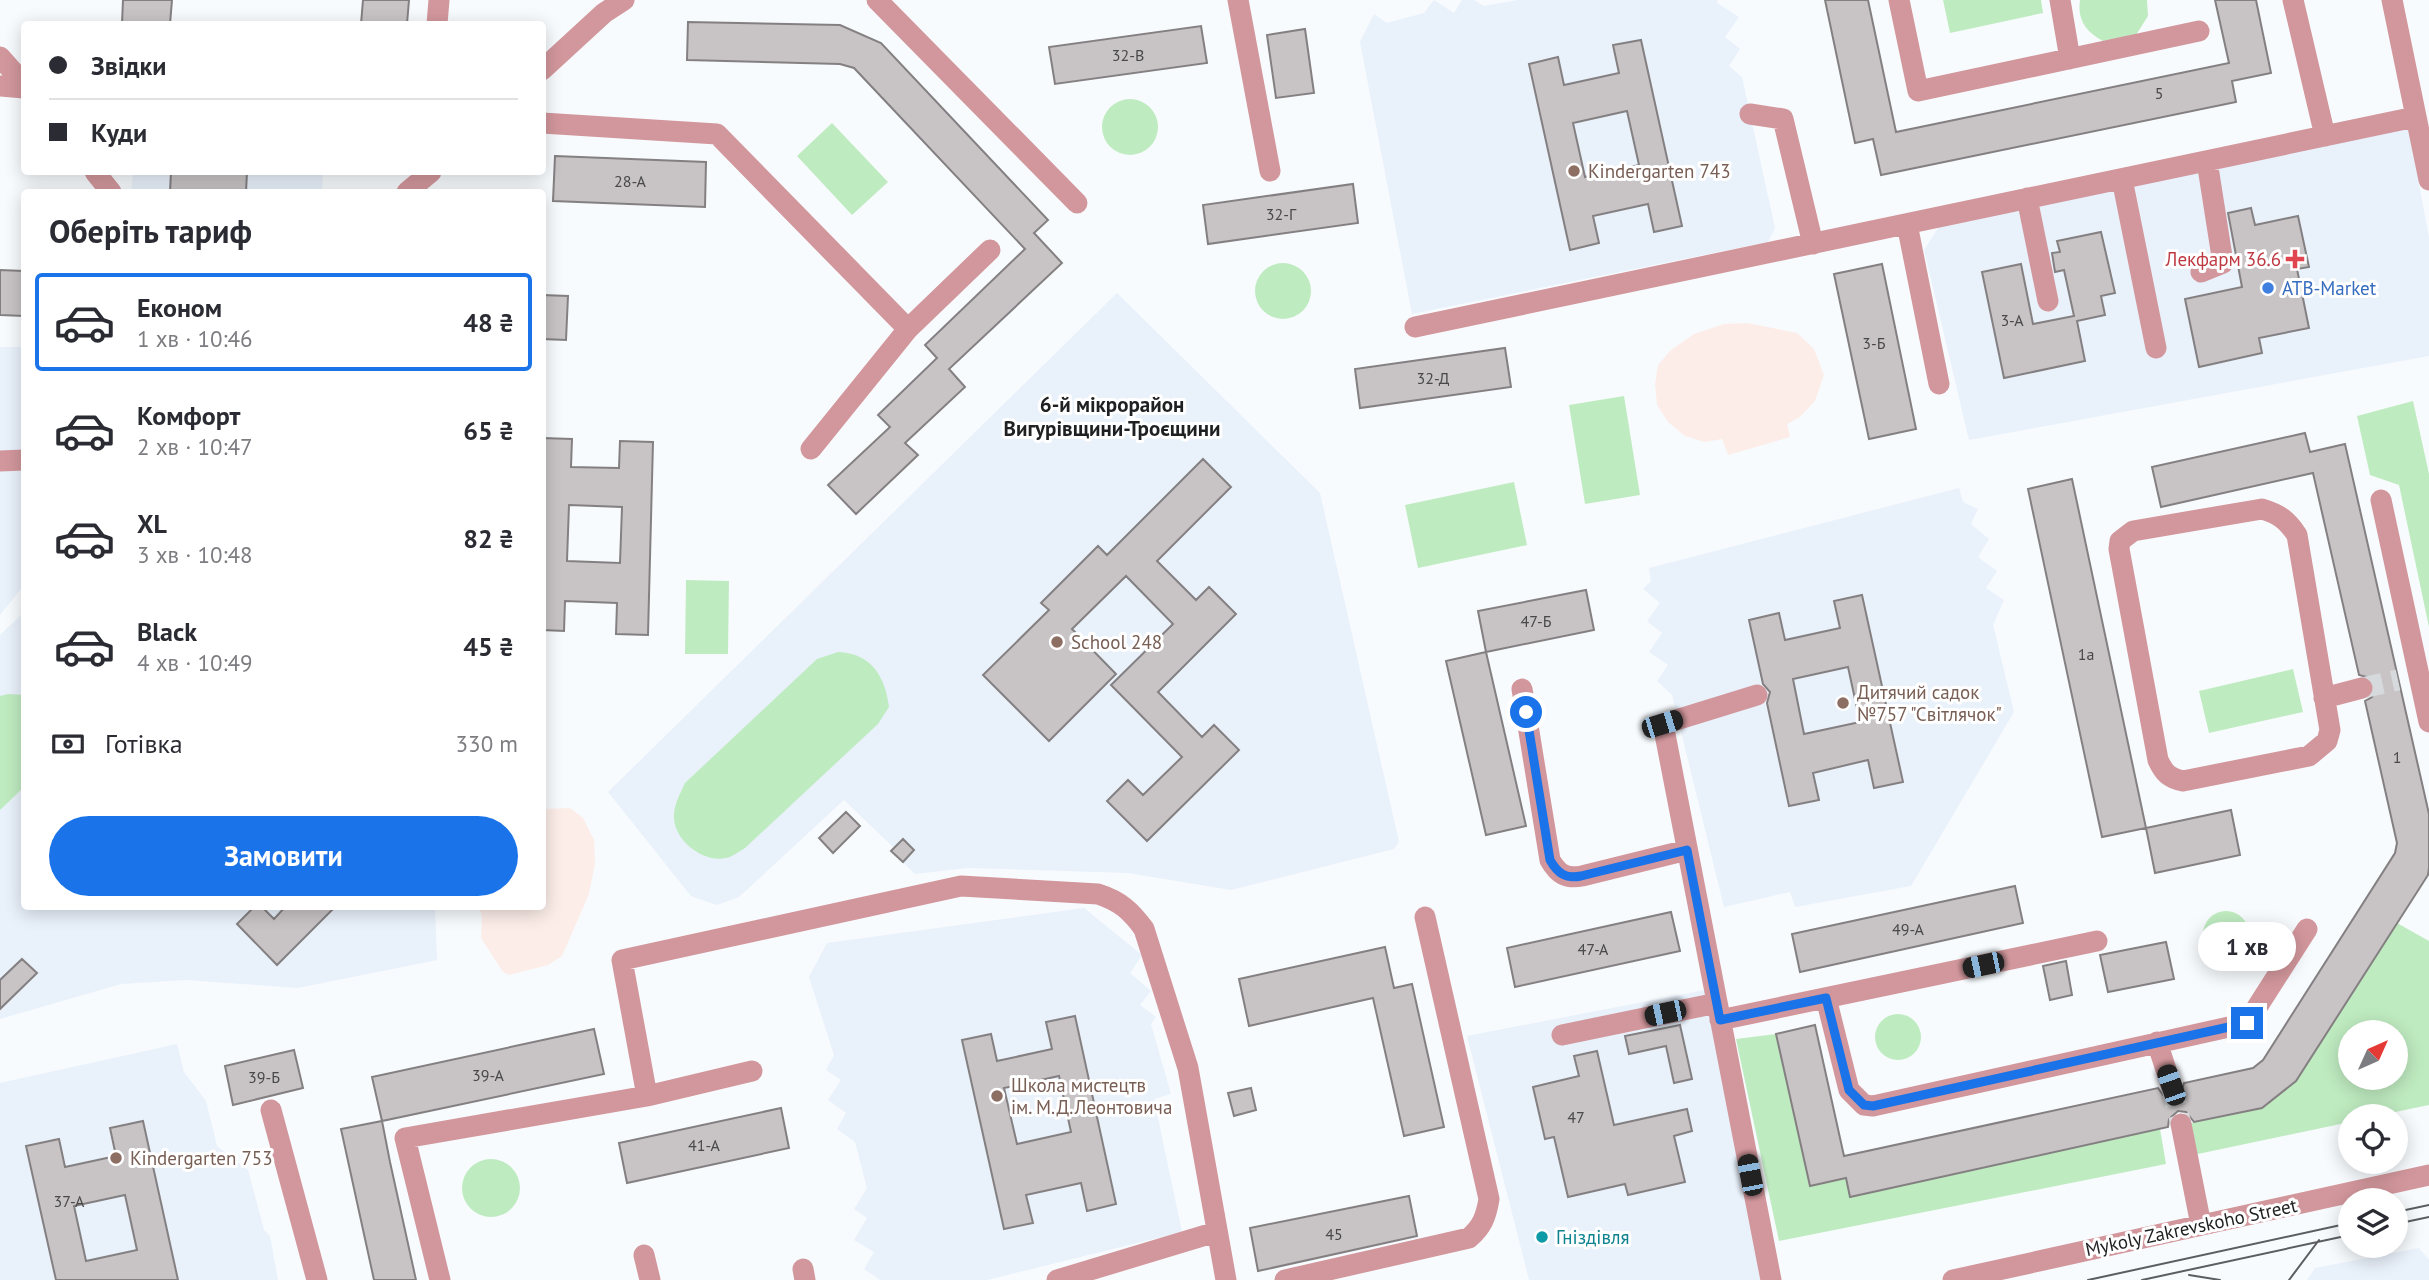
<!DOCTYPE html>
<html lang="uk">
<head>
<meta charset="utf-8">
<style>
	:root { --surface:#fff; --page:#f2f2f3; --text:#2b2b33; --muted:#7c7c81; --line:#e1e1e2; --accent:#1a73e8 }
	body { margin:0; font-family:"PT Sans",sans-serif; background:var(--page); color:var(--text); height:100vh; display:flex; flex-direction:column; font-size:26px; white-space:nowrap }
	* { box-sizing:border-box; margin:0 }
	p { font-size:23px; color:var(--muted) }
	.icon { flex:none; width:38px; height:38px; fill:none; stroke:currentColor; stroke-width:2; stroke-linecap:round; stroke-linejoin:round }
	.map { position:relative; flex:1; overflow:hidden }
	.side { position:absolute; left:21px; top:189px; width:525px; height:721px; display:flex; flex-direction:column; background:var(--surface); border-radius:7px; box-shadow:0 4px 18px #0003 }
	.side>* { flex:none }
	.hud { position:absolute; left:21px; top:21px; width:525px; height:154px; border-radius:7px; box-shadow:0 4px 18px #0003; display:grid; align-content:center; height:154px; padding:0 28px; background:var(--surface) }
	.needle { width:46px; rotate:45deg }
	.fabs { position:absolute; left:2338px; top:1020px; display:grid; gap:14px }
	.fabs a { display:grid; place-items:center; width:70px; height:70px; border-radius:50%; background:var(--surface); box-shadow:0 4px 18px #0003; font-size:35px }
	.end { position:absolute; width:32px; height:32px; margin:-16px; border:9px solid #1a73e8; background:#fff; box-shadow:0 0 0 4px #fff }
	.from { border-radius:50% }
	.bubble { position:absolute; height:49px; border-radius:24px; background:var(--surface); box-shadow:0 4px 18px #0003; font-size:23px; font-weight:600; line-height:49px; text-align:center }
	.car { position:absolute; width:21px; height:42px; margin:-21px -10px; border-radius:9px; box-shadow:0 0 5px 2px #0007; background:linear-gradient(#222 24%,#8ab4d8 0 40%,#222 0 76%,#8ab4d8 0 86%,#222 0) }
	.hud b { display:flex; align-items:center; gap:24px; height:66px; font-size:26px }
	.hud b+b { border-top:2px solid var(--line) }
	.hud i { width:18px; height:18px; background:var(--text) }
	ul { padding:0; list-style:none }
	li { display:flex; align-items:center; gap:21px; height:98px; margin:0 14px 10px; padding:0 14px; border:4px solid transparent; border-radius:7px }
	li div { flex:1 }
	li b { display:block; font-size:26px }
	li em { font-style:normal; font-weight:600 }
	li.active { border-color:var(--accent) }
	li>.icon { width:63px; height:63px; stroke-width:1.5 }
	h2 { padding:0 28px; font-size:32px; line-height:84px }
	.pay { display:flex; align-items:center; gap:18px; height:77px; padding:0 28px; font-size:26px }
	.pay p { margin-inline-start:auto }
	.action { display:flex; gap:14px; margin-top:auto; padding:14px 28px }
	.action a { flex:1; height:80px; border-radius:42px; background:var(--accent); color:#fff; font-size:28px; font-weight:600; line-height:80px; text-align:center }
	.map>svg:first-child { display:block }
	.built { fill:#e9f1fb }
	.industrial { fill:#fcede8 }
	.green { fill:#bfebc0; fill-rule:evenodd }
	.building { fill:#c8c3c5; stroke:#848082; stroke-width:2; fill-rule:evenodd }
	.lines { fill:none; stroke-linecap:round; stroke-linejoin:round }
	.minor-tunnel { stroke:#d7dadd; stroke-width:21; stroke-dasharray:21 10; stroke-linecap:butt }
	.minor { stroke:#d2979c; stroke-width:21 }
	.tram { stroke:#5c5d5f; stroke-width:2 }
	.route { stroke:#1a73e8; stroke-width:9 }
	.education-dot { fill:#8d6e63; stroke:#fff; stroke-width:2.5 }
	.health-dot { fill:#e0444e; stroke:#fff; stroke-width:2.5 }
	.shop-dot { fill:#3f7fe0; stroke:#fff; stroke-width:2.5 }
	.culture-dot { fill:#0f9aa8; stroke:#fff; stroke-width:2.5 }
	.labels { text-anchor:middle; stroke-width:6; stroke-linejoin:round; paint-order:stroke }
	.number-label { font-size:16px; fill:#49494a }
	.education-label { font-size:19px; fill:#785e54; stroke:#fff; text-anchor:start }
	.health-label { font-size:19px; fill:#be3a42; stroke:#fff; text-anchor:end }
	.shop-label { font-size:19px; fill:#366cbe; stroke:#fff; text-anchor:start }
	.street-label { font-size:19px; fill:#1f2021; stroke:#fff }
	.culture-label { font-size:19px; fill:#0d838f; stroke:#fff; text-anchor:start }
	.neighbourhood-label { font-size:21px; font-weight:bold; fill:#1f2021; stroke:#fff }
</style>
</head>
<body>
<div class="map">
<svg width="2429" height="1280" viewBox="0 0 2429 1280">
	<rect width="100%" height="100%" fill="#f8fbfe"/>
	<!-- built -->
	<path class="built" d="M1434,0L1454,13L1462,0H1474L1484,6L1518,0H1718L1717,3L1739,17L1725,37L1740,49L1729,66L1742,77L1775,228L1768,242L1412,314L1360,42L1374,14L1387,23L1424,13Z
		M2408,123L2429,238V356L1969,440L1924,250L1940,225Z
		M133,172H323L322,192H131Z
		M1117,293L1320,493L1399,842L1394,849L1231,890L1128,873L968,868L915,874L891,851L893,847L844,800L739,897L717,905L691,896L608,792Z
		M0,347H24V585L0,615Z
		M1959,488L1963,502L1978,509L1971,524L1989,539L1978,557L1997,571L1986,588L2004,600L1993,625L2014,712L1911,886L1795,907L1790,892L1724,907L1672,695L1657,681L1668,665L1649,652L1662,633L1647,621L1660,603L1643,589L1651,581L1649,568Z
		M24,612V906L435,907L437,960L298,988L186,980L121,984L0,1019V635Z
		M1084,908L1142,955L1130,973L1151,991L1140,1005L1156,1017L1151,1024L1171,1094L1154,1099L1182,1232L987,1280H880L864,1269L874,1252L854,1240L867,1218L854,1209L867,1188L855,1142L837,1129L846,1113L828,1100L841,1080L826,1070L834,1055L809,977L827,943Z
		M1705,990L1763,1280H1529L1467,1036Z
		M177,1044L184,1072L206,1101L217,1146L248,1170L264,1230L270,1236L278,1280H0V1083Z
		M2419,1248L2429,1260V1280H2307L2315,1268Z"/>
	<!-- industrial -->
	<path class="industrial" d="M1747,323L1797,333L1814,349L1824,375L1815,401L1800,417L1787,424L1790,437L1728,455L1722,439L1705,442L1685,436L1668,422L1657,405L1655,384L1658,365L1671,350L1694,334L1724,324Z
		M570,808L583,818L594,840L595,863L589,894L562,956L548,965L509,975L503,972L481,938L482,916L479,907L542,906L543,809Z"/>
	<!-- green -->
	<path class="green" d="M1943,0H2041L2043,13L1950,33Z
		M2080,0H2147L2148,16L2136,35L2103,41C2086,32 2077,20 2080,0Z
		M1102 127a28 28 0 1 1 56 0a28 28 0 1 1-56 0Z
		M832,123L888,182L852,215L797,156Z
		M1255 291a28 28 0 1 1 56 0a28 28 0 1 1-56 0Z
		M1624,396L1640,495L1585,504L1569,405Z
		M2413,401L2429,474V627L2399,485L2370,475L2357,416Z
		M1514,482L1527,545L1418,568L1405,505Z
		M686,580L729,581L728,654H685Z
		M838,652C871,653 885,676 889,707L878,724L745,848C740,851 732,857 726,858C704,863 676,842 674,819C673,806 680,794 685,783L817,659Z
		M2293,669L2303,712L2209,733L2199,691Z
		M8,694L24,695V787L0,810V696Z
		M2203 934a23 23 0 1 1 46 0a23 23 0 1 1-46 0Z
		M2397,923L2429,941V1105L2376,1116H2350V1122L2193,1155L2186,1124L2262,1108L2296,1081ZM2350,1032H2396V1078H2350Z
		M1875 1037a23 23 0 1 1 46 0a23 23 0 1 1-46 0Z
		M1776,1034L1810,1185L1846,1178L1851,1197L2160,1129L2166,1164L1779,1241L1736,1039Z
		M462 1188a29 29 0 1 1 58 0a29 29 0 1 1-58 0Z"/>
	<!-- building -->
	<path class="building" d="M123,0H172L170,24H122Z
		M363,0H409L407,24H361Z
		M1825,0H1868L1896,132L2229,63L2215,0H2256L2271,73L2232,81L2236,102L1881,175L1873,139L1855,143Z
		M688,22L840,25L881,43L1048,220L1034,233L1062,263L949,369L965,387L905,443L918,455L856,514L828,485L890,427L878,415L937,358L925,345L1025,249L854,68L840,64L687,60Z
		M1201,26L1207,63L1055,84L1049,47Z
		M1305,29L1314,93L1276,98L1267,35Z
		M1641,40L1682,226L1654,232L1648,204L1593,216L1599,243L1570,250L1529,64L1558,57L1564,85L1619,73L1613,45ZM1627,111L1639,165L1585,177L1573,123Z
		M555,156L706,162L705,207L553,201Z
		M171,172H247L246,192H170Z
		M1353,184L1358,223L1208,244L1203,205Z
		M2251,208L2255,225L2298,216L2309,267L2297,269L2309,328L2259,338L2262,353L2199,367L2185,299L2242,287L2228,213Z
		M2101,232L2115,293L2101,296L2105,315L2077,321L2085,361L2004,378L1982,272L2021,264L2033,324L2074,316L2064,270L2055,272L2052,253L2060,252L2057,241Z
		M1882,264L1916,429L1869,439L1834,274Z
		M0,270L24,271V316L0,315Z
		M542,295L568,296L566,340L542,339Z
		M1505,348L1511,387L1360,408L1355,369Z
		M2305,433L2310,452L2345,444L2429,814V868L2428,875L2296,1081L2262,1108L2194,1122L2186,1112L2178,1111L2169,1119L2168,1127L1850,1197L1846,1178L1810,1186L1776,1034L1815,1025L1844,1156L2158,1088L2163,1095L2174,1098L2181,1093L2184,1083L2253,1068L2263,1060L2395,853L2397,843L2365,701L2372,697L2375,685L2371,678L2359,675L2313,473L2161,507L2152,467Z
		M542,438L572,439L571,467L619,468L620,441L653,442L648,635L616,634L617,603L565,601L564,631L542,630ZM569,505L622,507L620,563L567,561Z
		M1203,459L1231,487L1157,561L1196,600L1209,587L1236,614L1158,692L1202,737L1214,725L1239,750L1147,841L1107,801L1128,780L1143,795L1182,757L1111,685L1173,624L1126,576L1072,629L1116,674L1049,741L983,675L1049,610L1041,603L1098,546L1107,555Z
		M2072,479L2146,828L2102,837L2028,489Z
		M1586,590L1594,630L1486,652L1478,611Z
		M1862,595L1903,782L1874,788L1868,760L1813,773L1819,800L1789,806L1767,703L1770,692L1763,684L1749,620L1779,613L1785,640L1840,628L1834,601ZM1848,667L1860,722L1804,734L1793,679Z
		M1486,652L1526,826L1486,835L1446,661Z
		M2231,810L2240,855L2155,873L2146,828Z
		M846,812L860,826L833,853L819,838Z
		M903,839L914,850L903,862L891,851Z
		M2015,886L2023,923L1800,972L1792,934Z
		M255,906H261L274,919L286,906H336L277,965L237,924Z
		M1671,912L1680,951L1515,987L1507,948Z
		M2166,942L2174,979L2108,992L2100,955Z
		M1385,947L1394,988L1412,984L1444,1127L1404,1136L1373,998L1249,1026L1239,979Z
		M22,959L37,973L0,1009V980Z
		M2066,961L2072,995L2050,1000L2043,966Z
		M1075,1016L1116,1204L1087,1211L1081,1183L1026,1195L1033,1223L1004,1229L962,1040L991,1034L997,1061L1052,1049L1046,1022ZM1059,1076L1071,1132L1017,1144L1004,1088Z
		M1680,1025L1692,1079L1674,1083L1666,1046L1629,1054L1625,1036Z
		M594,1029L604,1074L382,1121L372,1077Z
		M294,1050L303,1088L233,1105L225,1066Z
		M1597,1051L1614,1125L1687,1109L1692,1131L1674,1136L1685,1182L1628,1195L1625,1184L1568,1197L1554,1137L1545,1139L1533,1087L1579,1076L1574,1056Z
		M1251,1088L1256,1110L1234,1116L1228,1093Z
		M781,1108L789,1148L627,1183L619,1143Z
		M143,1121L178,1280H56L26,1146L59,1139L65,1167L116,1156L110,1128ZM125,1195L137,1250L86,1261L74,1206Z
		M382,1121L390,1162L416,1280H374L341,1129Z
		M1409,1196L1417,1236L1258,1271L1250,1228Z"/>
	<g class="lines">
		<!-- minor-tunnel -->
		<path class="minor-tunnel" d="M2362,688L2398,680
			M2171,1085L2181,1124"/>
		<!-- minor -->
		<path class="minor" d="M877,0L1077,203
			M1238,0L1270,171
			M1899,0L1918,91L2199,31
			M2060,0L2070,59
			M2293,0L2325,136
			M2392,0L2429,180
			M437,24L439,0
			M0,57L24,84
			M542,70L604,13L624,0
			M0,86L24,88
			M1750,114L1783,119L1813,244
			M542,123L717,134L908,329
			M95,172L111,192
			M2122,179L2156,348
			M407,192L431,172
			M2027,198L2048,301
			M1907,224L1939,384
			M2201,272L2223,263L2207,161
			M1415,327L2415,117
			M811,449L908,329L990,250
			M0,461L24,460
			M2381,500L2429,722
			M2262,509C2279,514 2287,520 2297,535L2330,730L2327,741L2309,756L2183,781C2169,778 2164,773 2158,760L2119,549L2120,541L2133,531Z
			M1522,689L1550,860C1558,874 1566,879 1582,876L1687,850
			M1757,695L1663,724L1771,1280
			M2324,698L2362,688
			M1826,998L1849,1090L1864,1105L1873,1106L2247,1023L2307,929
			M1720,1020L2097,941
			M1562,1035L1717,1003
			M2157,1042L2171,1085
			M647,1096L622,960L961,886L1098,894C1120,901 1131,911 1144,929L1188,1068L1226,1280
			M271,1110L317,1280
			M2181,1124L2201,1225
			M644,1255L650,1280
			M803,1269L805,1280
			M440,1280L405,1138L647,1096L752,1071
			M1057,1280L1216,1232
			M1285,1280L1469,1238C1482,1227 1486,1217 1489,1199L1425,917
			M1953,1280L2429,1175"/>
		<!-- tram -->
		<path class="tram" d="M2396,1212L2429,1205
			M2396,1224L2429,1217
			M2189,1275L2220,1280
			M2088,1280L2350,1223
			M2142,1280L2350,1235
			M2289,1280L2319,1240"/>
	</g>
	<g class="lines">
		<!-- route -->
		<path class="route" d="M1526,712L1550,860C1558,874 1566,879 1581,876L1687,850L1720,1020L1826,998L1849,1090L1864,1105L1873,1106L2247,1023"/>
	</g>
	<!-- markers -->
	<g class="education-dot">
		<circle cx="1574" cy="171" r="7"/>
		<circle cx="1057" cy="642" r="7"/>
		<circle cx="1843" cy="703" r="7"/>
		<circle cx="997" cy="1096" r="7"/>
		<circle cx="116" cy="1158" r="7"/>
	</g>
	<path class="health-dot" d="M2291.5 248.5h7v7h7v7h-7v7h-7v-7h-7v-7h7z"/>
	<circle class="shop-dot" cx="2268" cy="288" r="7"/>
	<circle class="culture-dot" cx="1542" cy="1237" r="7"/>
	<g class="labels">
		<!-- number labels -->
		<g class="number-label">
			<text x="1128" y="61">32-В</text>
			<text x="2159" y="99">5</text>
			<text x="630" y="187">28-А</text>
			<text x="1281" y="220">32-Г</text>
			<text x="2012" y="326">3-А</text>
			<text x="1874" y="349">3-Б</text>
			<text x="1433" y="384">32-Д</text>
			<text x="1536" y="627">47-Б</text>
			<text x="2086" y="660">1а</text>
			<text x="2397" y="763">1</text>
			<text x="1908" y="935">49-А</text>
			<text x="1593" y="955">47-А</text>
			<text x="488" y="1081">39-А</text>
			<text x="264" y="1083">39-Б</text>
			<text x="1576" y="1123">47</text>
			<text x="704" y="1151">41-А</text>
			<text x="69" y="1207">37-А</text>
			<text x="1334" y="1240">45</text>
		</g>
		<!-- education labels -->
		<g class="education-label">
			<text x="1588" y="178">Kindergarten 743</text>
			<text x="1071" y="649">School 248</text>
			<text x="1857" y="699">Дитячий садок<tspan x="1857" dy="22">№757 "Світлячок"</tspan></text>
			<text x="1011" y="1092">Школа мистецтв<tspan x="1011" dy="22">ім. М.Д.Леонтовича</tspan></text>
			<text x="130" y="1165">Kindergarten 753</text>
		</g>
		<!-- health labels -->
		<g class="health-label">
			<text x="2281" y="266">Лекфарм 36.6</text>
		</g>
		<!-- shop labels -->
		<g class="shop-label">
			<text x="2282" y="295">ATB-Market</text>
		</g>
		<!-- street labels -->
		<g class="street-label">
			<text transform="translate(2191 1227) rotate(-12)" y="7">Mykoly Zakrevskoho Street</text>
		</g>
		<!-- culture labels -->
		<g class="culture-label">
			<text x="1556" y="1244">Гніздівля</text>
		</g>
		<!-- neighbourhood labels -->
		<g class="neighbourhood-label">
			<text x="1112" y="412">6-й мікрорайон<tspan x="1112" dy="24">Вигурівщини-Троєщини</tspan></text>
		</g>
	</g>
</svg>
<div class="fabs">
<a><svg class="needle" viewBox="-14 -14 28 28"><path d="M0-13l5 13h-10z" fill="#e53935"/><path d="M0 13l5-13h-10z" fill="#7c7c81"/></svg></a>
<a><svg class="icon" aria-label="locate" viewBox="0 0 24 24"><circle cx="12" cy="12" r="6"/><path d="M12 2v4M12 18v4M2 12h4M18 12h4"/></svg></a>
<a><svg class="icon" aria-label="layers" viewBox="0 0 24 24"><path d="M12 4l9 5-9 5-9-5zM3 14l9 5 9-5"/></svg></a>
</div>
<i class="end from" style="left:1526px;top:712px"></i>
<i class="end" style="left:2247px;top:1023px"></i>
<div class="bubble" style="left:2198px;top:922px;width:98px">1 хв</div>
<i class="car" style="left:1662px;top:724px;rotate:73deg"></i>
<i class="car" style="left:1983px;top:965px;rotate:258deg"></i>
<i class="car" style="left:1665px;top:1013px;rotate:258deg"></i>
<i class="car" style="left:2171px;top:1085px;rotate:341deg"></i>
<i class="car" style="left:1750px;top:1175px;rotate:349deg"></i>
<div class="hud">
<b><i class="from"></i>Звідки</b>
<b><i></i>Куди</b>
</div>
<section class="side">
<h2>Оберіть тариф</h2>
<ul>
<li class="active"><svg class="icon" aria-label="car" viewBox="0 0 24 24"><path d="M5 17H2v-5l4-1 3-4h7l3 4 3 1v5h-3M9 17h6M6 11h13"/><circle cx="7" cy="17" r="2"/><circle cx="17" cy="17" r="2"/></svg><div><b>Економ</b><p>1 хв · 10:46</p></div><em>48 ₴</em></li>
<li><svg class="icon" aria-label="car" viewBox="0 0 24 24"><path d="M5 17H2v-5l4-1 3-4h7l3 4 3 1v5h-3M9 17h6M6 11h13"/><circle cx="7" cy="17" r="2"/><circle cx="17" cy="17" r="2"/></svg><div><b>Комфорт</b><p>2 хв · 10:47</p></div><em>65 ₴</em></li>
<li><svg class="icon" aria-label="car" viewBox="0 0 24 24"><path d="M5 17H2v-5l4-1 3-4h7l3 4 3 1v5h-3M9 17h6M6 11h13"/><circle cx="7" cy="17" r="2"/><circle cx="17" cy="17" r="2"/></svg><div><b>XL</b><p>3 хв · 10:48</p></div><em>82 ₴</em></li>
<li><svg class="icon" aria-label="car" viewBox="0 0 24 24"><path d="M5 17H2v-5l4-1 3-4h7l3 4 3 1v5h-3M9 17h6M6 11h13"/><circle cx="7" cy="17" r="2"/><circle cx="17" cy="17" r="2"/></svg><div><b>Black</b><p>4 хв · 10:49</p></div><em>45 ₴</em></li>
</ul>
<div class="pay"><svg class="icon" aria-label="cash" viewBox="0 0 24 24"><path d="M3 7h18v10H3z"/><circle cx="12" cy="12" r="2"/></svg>Готівка<p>330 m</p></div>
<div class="action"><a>Замовити</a></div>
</section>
</div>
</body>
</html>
